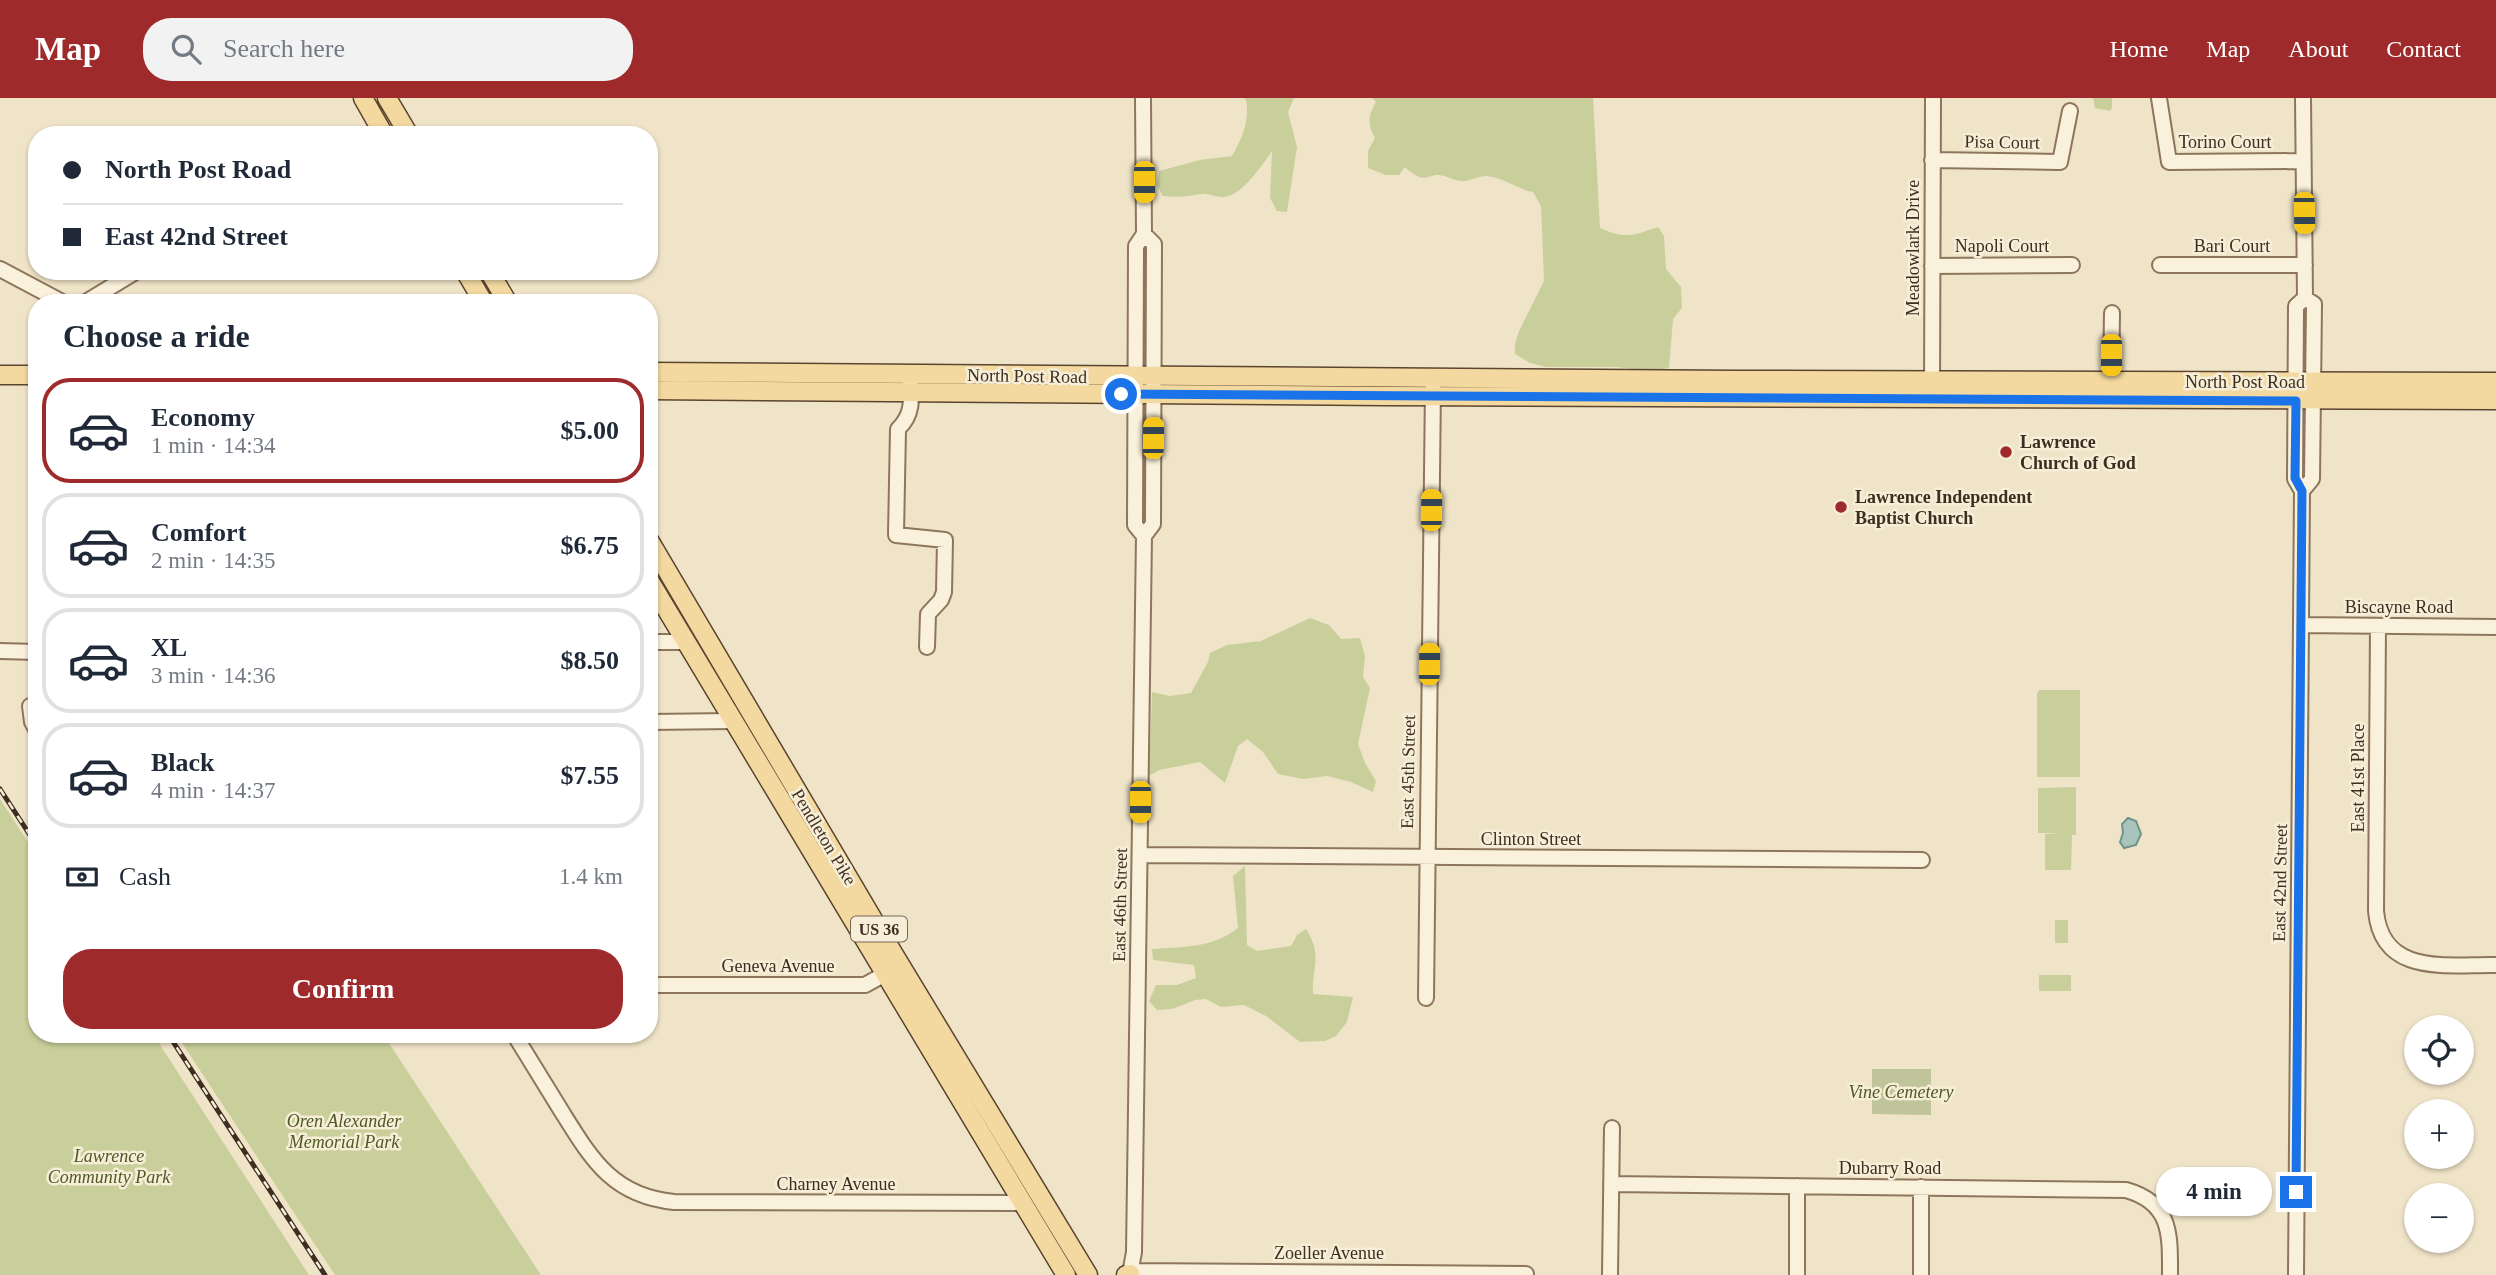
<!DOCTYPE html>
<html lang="en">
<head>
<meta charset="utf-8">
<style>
	:root { --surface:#fff; --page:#f2f2f3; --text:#1f2937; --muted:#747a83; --line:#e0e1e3; --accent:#9e2a2b }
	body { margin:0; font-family:Georgia,serif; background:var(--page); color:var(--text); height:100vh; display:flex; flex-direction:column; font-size:26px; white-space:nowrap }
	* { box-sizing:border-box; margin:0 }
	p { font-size:23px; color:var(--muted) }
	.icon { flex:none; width:38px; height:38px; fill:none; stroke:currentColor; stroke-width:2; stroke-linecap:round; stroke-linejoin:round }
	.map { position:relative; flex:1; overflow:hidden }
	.sheet { position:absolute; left:28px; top:196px; width:630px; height:749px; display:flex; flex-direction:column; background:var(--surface); border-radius:28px; box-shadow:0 2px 5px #0004 }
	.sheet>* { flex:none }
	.hud { position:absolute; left:28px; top:28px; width:630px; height:154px; border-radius:28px; box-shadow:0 2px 5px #0004; display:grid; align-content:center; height:154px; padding:0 35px; background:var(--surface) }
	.buttons { position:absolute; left:2404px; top:917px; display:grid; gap:14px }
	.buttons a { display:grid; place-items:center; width:70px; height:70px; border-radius:50%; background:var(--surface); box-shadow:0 2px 5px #0004; font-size:35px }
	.end { position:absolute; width:32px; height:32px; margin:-16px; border:9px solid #1a73e8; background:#fff; box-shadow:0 0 0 4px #fff }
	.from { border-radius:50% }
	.bubble { position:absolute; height:49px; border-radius:24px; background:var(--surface); box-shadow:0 2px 5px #0004; font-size:23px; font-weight:700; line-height:49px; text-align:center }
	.car { position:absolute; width:21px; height:42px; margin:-21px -10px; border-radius:9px; box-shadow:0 0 5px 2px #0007; background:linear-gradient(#f5c518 24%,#345 0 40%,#f5c518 0 76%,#345 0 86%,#f5c518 0) }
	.hud b { display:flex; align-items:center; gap:24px; height:66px; font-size:26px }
	.hud b+b { border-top:2px solid var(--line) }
	.hud i { width:18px; height:18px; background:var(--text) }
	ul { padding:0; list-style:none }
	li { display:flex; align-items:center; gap:21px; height:105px; margin:0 14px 10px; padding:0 21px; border:4px solid var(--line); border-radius:28px }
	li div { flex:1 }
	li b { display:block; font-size:26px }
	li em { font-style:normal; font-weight:700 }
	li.current { border-color:var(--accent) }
	li>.icon { width:63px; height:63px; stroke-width:1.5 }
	h2 { padding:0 35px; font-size:32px; line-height:84px }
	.pay { display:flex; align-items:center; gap:18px; height:77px; padding:0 35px; font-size:26px }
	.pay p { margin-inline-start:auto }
	.cta { display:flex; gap:14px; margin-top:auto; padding:14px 35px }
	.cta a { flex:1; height:80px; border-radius:28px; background:var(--accent); color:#fff; font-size:28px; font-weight:700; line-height:80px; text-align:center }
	header { display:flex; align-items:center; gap:42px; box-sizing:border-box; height:98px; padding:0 35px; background:var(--accent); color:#fff }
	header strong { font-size:33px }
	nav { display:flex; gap:38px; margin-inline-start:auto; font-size:24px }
	.search { width:490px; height:63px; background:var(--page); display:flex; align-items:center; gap:18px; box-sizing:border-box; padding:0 24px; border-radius:28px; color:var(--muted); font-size:26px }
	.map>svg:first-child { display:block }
	.green { fill:#c9cf9b }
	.cemetery { fill:#bfc49a }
	.water { fill:#a9c4bc; stroke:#6f938a; stroke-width:2 }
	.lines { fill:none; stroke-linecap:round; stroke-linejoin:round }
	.minor-casing { stroke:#8d765c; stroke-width:18 }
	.major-casing { stroke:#5b4430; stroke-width:21 }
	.minor { stroke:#faf1dc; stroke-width:14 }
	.major { stroke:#f3d9a0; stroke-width:18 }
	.rail-casing { stroke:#3d2e20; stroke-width:5 }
	.rail { stroke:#f7eed8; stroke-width:2.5; stroke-dasharray:8; stroke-linecap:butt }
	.route { stroke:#1a73e8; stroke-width:9 }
	.poi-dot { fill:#9e2a2b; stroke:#f7eed8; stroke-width:2.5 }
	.labels { text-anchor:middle; stroke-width:5; stroke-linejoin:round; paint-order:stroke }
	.shield { fill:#f7eed8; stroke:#756857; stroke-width:2 }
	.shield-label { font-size:16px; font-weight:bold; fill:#3d2e20 }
	.street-label { font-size:18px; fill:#3d2e20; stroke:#f7eed8 }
	.poi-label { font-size:18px; font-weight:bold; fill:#3d2e20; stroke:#f7eed8; text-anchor:start }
	.park-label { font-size:18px; font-style:italic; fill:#4d5a26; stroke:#f7eed8 }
</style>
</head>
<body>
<header>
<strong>Map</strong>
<div class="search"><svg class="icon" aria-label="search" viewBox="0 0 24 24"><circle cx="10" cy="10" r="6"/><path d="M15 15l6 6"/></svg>Search here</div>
<nav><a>Home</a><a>Map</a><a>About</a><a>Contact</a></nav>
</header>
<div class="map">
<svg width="2496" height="1177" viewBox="0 0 2496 1177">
	<rect width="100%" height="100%" fill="#f0e4c8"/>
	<!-- green -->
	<path class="green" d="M1243,0H1294L1288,14L1297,49L1287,114L1277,113L1270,100L1272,53C1262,67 1243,97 1224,99C1217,100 1209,95 1202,96C1187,98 1179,100 1163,98L1157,87L1159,73L1200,62L1232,58C1242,41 1250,22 1246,2Z
		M1372,0H1593L1600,130C1625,141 1632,138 1658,129L1664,138L1666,171L1681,189L1682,210L1673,221L1669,270L1655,273L1616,269H1546L1530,265L1515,256V246L1519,233L1544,183L1541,108L1533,94C1517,91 1503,79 1486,78C1479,78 1472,82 1465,83C1458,84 1451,80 1444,78C1426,73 1428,90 1405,69L1399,77H1386L1368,70V53L1375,40C1367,26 1368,18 1376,4Z
		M2093,0H2112V10L2110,13L2095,10Z
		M1310,520L1329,527L1341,541L1360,540L1365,558L1363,579L1370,590L1358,646L1365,665L1376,683L1373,694L1351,684L1327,678L1303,681L1278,676L1263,654L1247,641L1238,648L1225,685L1200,664L1159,672L1149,678L1152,594L1170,598L1191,595L1208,564L1210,555L1227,547L1261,543Z
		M2039,592H2080V679H2037V596Z
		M2076,689V737H2072L2071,772H2045V736L2061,735H2038V690Z
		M0,701L37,758V936H153L309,1177H0Z
		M1245,768L1247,847L1257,853L1291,848L1297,837L1306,831C1323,858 1312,867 1313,896L1353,899L1347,924L1336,938L1325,943L1300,944L1266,918L1244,907L1221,909L1206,901L1195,902L1172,911L1157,912L1149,903L1156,887H1177L1196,880L1194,867L1153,862L1152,851C1182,849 1213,850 1238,830L1233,778Z
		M2055,822H2068V845H2055Z
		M2039,877H2071V893H2039Z
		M176,936H383L541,1177H335Z"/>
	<!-- cemetery -->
	<path class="cemetery" d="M1872,971H1931V1017L1872,1016Z"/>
	<!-- water -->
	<path class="water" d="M2128,720L2136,723L2141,736L2136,747L2124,750L2120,744L2123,735L2122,726Z"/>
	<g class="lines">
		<!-- minor casing -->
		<g class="minor-casing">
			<path id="minor" d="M2159,0L2169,64L2303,63
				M1932,62L2060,64L2070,13
				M2160,167H2305
				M1932,168L2072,167
				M0,171L64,205
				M81,205L86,204L137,173
				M909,277C911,298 915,315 898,331L896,437L945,442L944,494L941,502L928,516L927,549
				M2111,283L2112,215
				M1932,292L1933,0
				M2302,393L2312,381L2314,206L2305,200
				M1144,438L1153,426L1154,146L1144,136
				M2301,527L2496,529
				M2378,528L2376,813C2382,879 2448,866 2496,867
				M649,544H687
				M0,553L37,554
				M37,608H30L32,624L37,633
				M649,624L733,623
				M1140,757L1922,762
				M649,887H865L894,871
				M1426,900L1433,289
				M514,936C530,962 546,988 562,1014C592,1062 613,1098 674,1104L1022,1105
				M1611,1086L2126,1092C2172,1105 2170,1137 2170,1177
				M1797,1088V1177
				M1921,1089V1177
				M1132,1173L1526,1176
				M1130,1176L1134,1154L1144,438L1135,427L1136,148L1144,136L1143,0
				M1610,1177L1612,1030
				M2296,1177L2302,393L2295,381L2296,208L2305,200L2303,0"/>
		</g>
		<!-- major casing -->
		<g class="major-casing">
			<path id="major" d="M363,0L384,37
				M387,0L409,37
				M465,173L484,205
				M489,173L508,205
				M649,274L1737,282L2496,284
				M0,277H37
				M649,292L1386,298L2496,302
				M649,442L884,840L1088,1177
				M649,482L1066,1177
				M1126,1177L1130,1176"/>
		</g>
		<!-- minor -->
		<use href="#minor" class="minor"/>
		<!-- major -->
		<use href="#major" class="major"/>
		<!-- rail casing -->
		<g class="rail-casing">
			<path id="rail" d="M0,691L37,748
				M168,936L325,1177"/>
		</g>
		<!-- rail -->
		<use href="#rail" class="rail"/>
	</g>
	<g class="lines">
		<!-- route -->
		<path class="route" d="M1121,296L2296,303L2295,380L2302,393L2296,1094"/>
	</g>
	<!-- markers -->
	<g class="poi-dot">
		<circle cx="2006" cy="354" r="7"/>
		<circle cx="1841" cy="409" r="7"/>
	</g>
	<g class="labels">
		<!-- shield labels -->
		<rect class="shield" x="851" y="818.5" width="56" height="25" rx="5"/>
		<g class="shield-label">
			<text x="879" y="837">US 36</text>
		</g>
		<!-- street labels -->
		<g class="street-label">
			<text transform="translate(2002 44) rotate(1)" y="6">Pisa Court</text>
			<text x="2225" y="50">Torino Court</text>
			<text x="2002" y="154">Napoli Court</text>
			<text x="2232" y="154">Bari Court</text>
			<text transform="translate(1913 150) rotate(-90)" y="6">Meadowlark Drive</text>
			<text transform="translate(1027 278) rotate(1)" y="6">North Post Road</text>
			<text x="2245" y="290">North Post Road</text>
			<text x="2399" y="515">Biscayne Road</text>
			<text transform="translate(1408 674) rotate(-89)" y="6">East 45th Street</text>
			<text transform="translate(2358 680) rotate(-90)" y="6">East 41st Place</text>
			<text transform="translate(824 739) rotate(59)" y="6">Pendleton Pike</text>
			<text x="1531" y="747">Clinton Street</text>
			<text transform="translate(2280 785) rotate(-89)" y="6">East 42nd Street</text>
			<text transform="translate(1120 807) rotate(-89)" y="6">East 46th Street</text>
			<text x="778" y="874">Geneva Avenue</text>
			<text x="1890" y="1076">Dubarry Road</text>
			<text x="836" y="1092">Charney Avenue</text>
			<text x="1329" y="1161">Zoeller Avenue</text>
		</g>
		<!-- poi labels -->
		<g class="poi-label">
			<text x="2020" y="350">Lawrence<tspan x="2020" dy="21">Church of God</tspan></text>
			<text x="1855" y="405">Lawrence Independent<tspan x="1855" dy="21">Baptist Church</tspan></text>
		</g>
		<!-- park labels -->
		<g class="park-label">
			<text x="1901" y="1000">Vine Cemetery</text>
			<text x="344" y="1029">Oren Alexander<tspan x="344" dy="21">Memorial Park</tspan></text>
			<text x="109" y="1064">Lawrence<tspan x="109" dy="21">Community Park</tspan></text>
		</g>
	</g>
</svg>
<div class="buttons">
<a><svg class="icon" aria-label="locate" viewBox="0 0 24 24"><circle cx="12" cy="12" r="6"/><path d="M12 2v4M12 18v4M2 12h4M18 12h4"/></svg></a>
<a>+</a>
<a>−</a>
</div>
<i class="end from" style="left:1121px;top:296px"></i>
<i class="end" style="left:2296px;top:1094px"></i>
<div class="bubble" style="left:2156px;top:1069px;width:116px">4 min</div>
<i class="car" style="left:1144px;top:84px;rotate:180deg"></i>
<i class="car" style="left:2304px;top:115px;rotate:179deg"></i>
<i class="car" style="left:2111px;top:257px;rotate:180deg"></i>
<i class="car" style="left:1153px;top:340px;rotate:1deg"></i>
<i class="car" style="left:1431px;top:412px;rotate:1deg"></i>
<i class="car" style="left:1429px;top:566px;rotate:1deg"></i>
<i class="car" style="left:1140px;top:704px;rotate:180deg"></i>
<div class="hud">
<b><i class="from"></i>North Post Road</b>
<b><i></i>East 42nd Street</b>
</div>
<section class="sheet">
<h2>Choose a ride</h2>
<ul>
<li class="current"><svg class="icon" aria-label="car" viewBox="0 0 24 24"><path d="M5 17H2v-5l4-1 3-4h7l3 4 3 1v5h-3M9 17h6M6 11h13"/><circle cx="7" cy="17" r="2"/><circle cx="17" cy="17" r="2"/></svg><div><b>Economy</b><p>1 min · 14:34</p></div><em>$5.00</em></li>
<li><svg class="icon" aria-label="car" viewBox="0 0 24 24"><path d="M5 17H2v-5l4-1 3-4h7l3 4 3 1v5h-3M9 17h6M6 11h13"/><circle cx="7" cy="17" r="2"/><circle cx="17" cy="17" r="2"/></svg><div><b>Comfort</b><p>2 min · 14:35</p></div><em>$6.75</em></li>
<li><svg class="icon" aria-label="car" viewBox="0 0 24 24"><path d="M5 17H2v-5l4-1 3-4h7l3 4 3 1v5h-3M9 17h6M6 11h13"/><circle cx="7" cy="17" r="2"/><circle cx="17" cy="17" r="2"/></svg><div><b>XL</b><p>3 min · 14:36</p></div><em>$8.50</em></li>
<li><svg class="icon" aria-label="car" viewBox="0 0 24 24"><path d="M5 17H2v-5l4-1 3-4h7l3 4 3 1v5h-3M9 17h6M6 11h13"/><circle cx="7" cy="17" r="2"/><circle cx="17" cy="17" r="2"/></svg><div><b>Black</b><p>4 min · 14:37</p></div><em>$7.55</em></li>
</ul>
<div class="pay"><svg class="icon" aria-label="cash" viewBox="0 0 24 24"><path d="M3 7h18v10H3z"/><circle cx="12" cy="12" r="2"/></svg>Cash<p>1.4 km</p></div>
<div class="cta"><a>Confirm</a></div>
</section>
</div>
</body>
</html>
